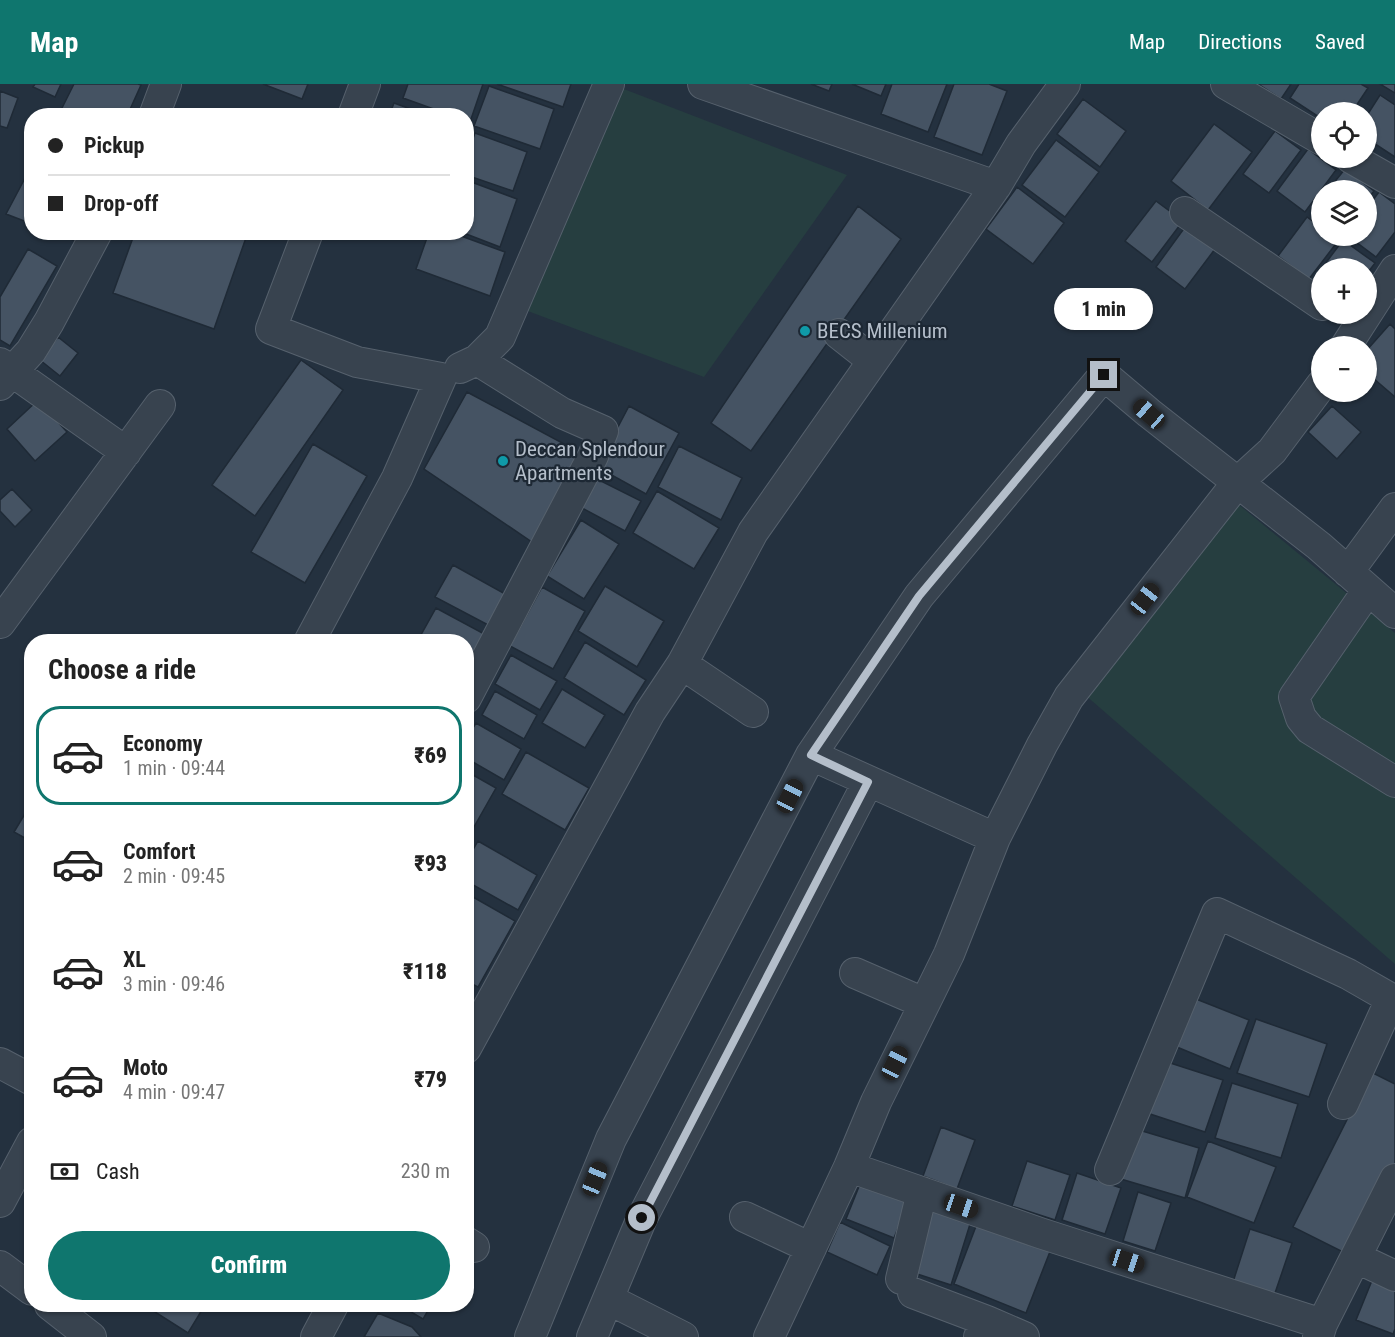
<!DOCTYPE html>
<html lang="en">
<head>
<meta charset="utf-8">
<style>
	:root { --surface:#fff; --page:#f6f6f6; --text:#222; --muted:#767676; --line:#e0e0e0; --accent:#0f766e }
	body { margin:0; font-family:"Roboto Condensed",sans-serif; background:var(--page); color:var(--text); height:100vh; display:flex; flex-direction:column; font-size:22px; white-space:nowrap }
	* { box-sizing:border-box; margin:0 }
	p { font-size:20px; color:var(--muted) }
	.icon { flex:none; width:33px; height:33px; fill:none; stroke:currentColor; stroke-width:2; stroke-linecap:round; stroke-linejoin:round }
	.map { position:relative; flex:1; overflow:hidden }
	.sheet { position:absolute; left:24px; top:550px; width:450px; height:678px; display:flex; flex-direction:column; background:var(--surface); border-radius:24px; box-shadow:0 2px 4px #0004 }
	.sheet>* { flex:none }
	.hud { position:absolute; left:24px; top:24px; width:450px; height:132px; border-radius:24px; box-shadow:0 2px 4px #0004; display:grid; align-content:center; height:132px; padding:0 24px; background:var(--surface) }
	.tools { position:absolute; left:1311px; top:18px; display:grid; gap:12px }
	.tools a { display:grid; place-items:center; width:66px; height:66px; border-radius:50%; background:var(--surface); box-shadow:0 2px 4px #0004; font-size:30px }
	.end { position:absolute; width:27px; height:27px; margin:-14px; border:8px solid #b4beca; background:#111; box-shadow:0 0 0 3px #111 }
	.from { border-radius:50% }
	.bubble { position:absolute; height:42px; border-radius:21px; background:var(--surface); box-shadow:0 2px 4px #0004; font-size:20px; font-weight:800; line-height:42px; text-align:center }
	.car { position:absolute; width:18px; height:36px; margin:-18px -9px; border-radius:8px; box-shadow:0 0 4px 2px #0007; background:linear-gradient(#222 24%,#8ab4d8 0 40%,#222 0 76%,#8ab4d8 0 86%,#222 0) }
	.hud b { display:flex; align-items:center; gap:21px; height:57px; font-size:22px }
	.hud b+b { border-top:2px solid var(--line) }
	.hud i { width:15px; height:15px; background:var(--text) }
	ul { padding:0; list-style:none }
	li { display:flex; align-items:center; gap:18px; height:99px; margin:0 12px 9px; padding:0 12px; border:3px solid transparent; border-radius:24px }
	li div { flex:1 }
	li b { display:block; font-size:22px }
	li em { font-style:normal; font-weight:800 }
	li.active { border-color:var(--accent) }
	li>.icon { width:54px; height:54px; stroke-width:1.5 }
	h2 { padding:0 24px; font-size:27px; line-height:72px }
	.pay { display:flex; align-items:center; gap:15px; height:66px; padding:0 24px; font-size:22px }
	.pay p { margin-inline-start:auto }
	.button { display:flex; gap:12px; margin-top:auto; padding:12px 24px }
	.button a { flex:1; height:69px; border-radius:36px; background:var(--accent); color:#fff; font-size:24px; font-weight:800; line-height:69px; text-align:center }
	header { display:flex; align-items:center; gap:36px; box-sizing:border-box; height:84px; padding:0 30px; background:var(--accent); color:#fff }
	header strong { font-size:28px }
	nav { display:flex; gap:33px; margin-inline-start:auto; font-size:21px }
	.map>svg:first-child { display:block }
	.green { fill:#263e40 }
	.building { fill:#455363; stroke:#1f2a36; stroke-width:1.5 }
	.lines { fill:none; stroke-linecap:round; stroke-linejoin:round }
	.minor-casing { stroke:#56616d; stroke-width:32 }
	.minor { stroke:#38434f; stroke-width:30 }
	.route { stroke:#b4beca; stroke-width:8 }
	.culture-dot { fill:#0f9aa8; stroke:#1d2834; stroke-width:2 }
	.labels { text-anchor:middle; stroke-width:4.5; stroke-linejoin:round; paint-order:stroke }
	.poi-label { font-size:21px; fill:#b4beca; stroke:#1d2834; text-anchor:start }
</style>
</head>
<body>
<header>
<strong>Map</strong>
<nav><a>Map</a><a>Directions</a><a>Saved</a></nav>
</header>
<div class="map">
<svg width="1395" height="1253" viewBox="0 0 1395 1253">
	<rect width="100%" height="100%" fill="#24313f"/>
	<!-- green -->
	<path class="green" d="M616,2L847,91L704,293L525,226Z
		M1238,420L1395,549V880L1084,610Z"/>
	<!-- building -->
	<path class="building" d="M35,0H61L55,13L33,3Z
		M74,0H138L141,1L127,32H58Z
		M263,0H308L302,15Z
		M408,0H483L470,38L466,36V32H453L403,14Z
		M497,0H571L563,23Z
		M811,0H832L829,7Z
		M852,0H886L881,12Z
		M892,0H947L928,48L881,30Z
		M954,0H989L1007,7L982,71L934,53Z
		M1258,0H1291L1281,15Z
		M1299,0H1361L1368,4L1352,28H1322V35L1290,14Z
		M1380,0H1395V9Z
		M489,2L554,25L540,65L474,42Z
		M0,7L18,14L7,44L0,42Z
		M1380,11L1395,21V73L1366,54V33Z
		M1083,15L1126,47L1100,83L1057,50Z
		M394,19L430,32H389Z
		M1214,40L1252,68L1208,126L1171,97Z
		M1275,47L1301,66L1269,109L1243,90Z
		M475,49L527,68L513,107L466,91V74Z
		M1056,56L1099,88L1065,133L1022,101Z
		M1308,65L1336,86L1305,128L1277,107Z
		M32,81V140L6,130Z
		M1345,85L1374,107L1366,117V106H1328Z
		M466,96L517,115L500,163L461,148H466Z
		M1017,103L1064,139L1033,180L986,145Z
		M1379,108L1395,120V148L1376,173L1348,152H1366V125Z
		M1322,116V134L1312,128Z
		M1156,117L1183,137L1152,178L1125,157Z
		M858,122L901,155L751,367L711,339Z
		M1307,133L1322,144V152H1331L1338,157L1309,195L1278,172Z
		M1188,139L1218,161L1185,205L1156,183Z
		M54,148H76L73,156Z
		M135,148H248L214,245L113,209Z
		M429,148H450L505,168L490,212L416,185Z
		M1343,156L1375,179L1366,191V184H1322Z
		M28,165L57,182L10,262L0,256V213Z
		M1390,240L1395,245V313L1366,288V267Z
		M58,253L78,269L60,292L40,276Z
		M301,276L343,306L255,432L212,401Z
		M467,308L581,369L532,458L424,385Z
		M38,316L67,348L35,377L7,345Z
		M629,322L679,349L646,410L597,383Z
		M1332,322L1361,348L1337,375L1308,348Z
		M313,360L367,392L305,499L251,468Z
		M679,362L742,394L721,436L658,403Z
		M597,395L641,417L625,447L582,424Z
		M12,405L32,426L15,443L0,427V416Z
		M657,407L719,444L694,485L633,449Z
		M581,436L619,460L584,515L547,492Z
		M453,481L507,511L490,542L435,513Z
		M605,502L664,537L637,583L578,547Z
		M542,503L585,527L553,585L510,562Z
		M436,524L488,552L466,591V558H417Z
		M585,558L646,596L624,631L564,594Z
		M511,571L557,597L540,626L495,600Z
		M562,605L605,631L585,664L542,639Z
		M495,607L537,631L524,655L482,631Z
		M476,639L521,665L504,696L466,674V655Z
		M526,668L589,704L565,746L502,710Z
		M466,687L496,704L466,757Z
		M32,718V758L14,748Z
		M478,757L537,791L518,826L466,797V778Z
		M466,809L515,837L478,903L466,897Z
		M1191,913L1249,936L1230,985L1172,961Z
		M1256,935L1327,960L1309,1013L1237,989Z
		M1161,976L1223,996L1205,1048L1144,1028Z
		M1371,988L1395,1000V1080L1349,1171L1293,1143Z
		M1232,999L1298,1020L1281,1074L1215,1054Z
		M941,1043L975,1056L957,1105L923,1092Z
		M1129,1043L1199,1064L1185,1114L1114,1093Z
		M1208,1057L1276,1083L1254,1139L1187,1113Z
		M1027,1077L1070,1091L1055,1136L1012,1122Z
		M1077,1089L1121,1104L1105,1150L1062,1136Z
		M860,1100L908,1119L894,1154L846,1135Z
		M1138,1108L1171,1119L1155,1167L1123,1157Z
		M926,1123L971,1137L951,1201L905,1186Z
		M978,1137L1051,1165L1026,1229L954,1200Z
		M840,1138L890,1162L877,1191L827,1168Z
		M1250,1145L1292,1159L1274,1212L1233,1198Z
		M1373,1194L1395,1203V1245L1393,1250L1356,1236Z
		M144,1221H205L188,1249Z
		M399,1221H431L423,1235Z
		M378,1229L412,1243L421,1253H364Z"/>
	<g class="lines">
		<!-- minor casing -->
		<g class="minor-casing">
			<path id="minor" d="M703,0L996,102
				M1226,0L1322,56
				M154,32L166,0
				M353,32L365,0
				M1351,74L1395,99
				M1185,128L1322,221
				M308,148L271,245L357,278L441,294L397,394L309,558
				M839,250L872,276
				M1346,262L1395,186
				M0,279L126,368
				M460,284L477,276L500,253L609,0
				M0,301L31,267L49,238L97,148
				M1348,488L1395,424
				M1368,506L1294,613L1301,634L1310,645L1395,698
				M0,539L160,321
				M682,580L753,628
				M466,614L593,372L603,347L562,329L477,276
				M811,671L995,754
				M855,889L924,919
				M466,964L650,628L682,580L753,448L996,102L1021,60L1065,0
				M0,979L32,996
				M1343,1020L1391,915
				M849,1083L1040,1149L1322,1240
				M1110,1086L1217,829L1348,890L1395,917
				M0,1118L32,1058
				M745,1133L811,1164
				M466,1158L474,1163
				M1357,1174L1395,1192
				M0,1182L32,1206
				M901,1195L922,1108
				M913,1209L987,1237
				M608,1215L683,1253
				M50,1221L91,1253
				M316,1253L333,1221
				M530,1253L611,1055L811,671L919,512L1104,291L1149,329L1319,462L1395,529
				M592,1253L642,1134L868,698
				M769,1253L849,1083L876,1018L949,870L995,754L1042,661L1069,613L1237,399L1272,367L1322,300
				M979,1253L987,1237L1024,1253
				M1318,1253L1322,1240L1395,1095"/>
		</g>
		<!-- minor -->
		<use href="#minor" class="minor"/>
	</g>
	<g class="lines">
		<!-- route -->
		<path class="route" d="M642,1134L868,698L811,671L919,512L1104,291"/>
	</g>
	<!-- markers -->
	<g class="culture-dot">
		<circle cx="805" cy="247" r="6"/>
		<circle cx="503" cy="377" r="6"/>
	</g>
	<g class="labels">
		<!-- poi labels -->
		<g class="poi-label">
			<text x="817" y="254">BECS Millenium</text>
			<text x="515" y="372">Deccan Splendour<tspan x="515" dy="24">Apartments</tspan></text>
		</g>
	</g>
</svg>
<div class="tools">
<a><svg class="icon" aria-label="locate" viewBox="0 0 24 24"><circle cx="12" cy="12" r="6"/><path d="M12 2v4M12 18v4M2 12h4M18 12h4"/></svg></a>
<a><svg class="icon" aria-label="layers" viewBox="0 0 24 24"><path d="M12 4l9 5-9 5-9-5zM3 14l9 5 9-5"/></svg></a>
<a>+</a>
<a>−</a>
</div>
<i class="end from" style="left:642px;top:1134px"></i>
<i class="end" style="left:1104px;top:291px"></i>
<div class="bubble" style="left:1054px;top:204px;width:99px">1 min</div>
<i class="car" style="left:1149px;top:330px;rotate:311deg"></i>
<i class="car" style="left:1145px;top:515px;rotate:38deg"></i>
<i class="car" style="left:790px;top:712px;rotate:27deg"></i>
<i class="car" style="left:895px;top:979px;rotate:26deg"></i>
<i class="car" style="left:595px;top:1095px;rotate:22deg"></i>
<i class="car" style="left:961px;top:1122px;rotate:109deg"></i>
<i class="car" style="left:1127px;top:1177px;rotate:108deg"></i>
<div class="hud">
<b><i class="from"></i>Pickup</b>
<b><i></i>Drop-off</b>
</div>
<section class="sheet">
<h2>Choose a ride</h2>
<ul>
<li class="active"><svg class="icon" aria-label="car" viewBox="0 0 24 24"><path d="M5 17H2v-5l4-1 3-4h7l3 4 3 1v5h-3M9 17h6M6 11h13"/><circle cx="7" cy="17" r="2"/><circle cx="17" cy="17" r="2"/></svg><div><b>Economy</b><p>1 min · 09:44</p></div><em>₹69</em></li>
<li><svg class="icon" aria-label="car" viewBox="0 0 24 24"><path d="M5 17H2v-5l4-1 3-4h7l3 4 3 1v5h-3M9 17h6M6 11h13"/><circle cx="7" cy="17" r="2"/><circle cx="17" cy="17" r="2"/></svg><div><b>Comfort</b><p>2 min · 09:45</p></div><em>₹93</em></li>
<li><svg class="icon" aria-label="car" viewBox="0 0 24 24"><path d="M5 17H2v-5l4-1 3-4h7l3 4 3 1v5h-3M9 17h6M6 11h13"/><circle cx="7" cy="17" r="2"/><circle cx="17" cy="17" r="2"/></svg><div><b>XL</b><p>3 min · 09:46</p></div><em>₹118</em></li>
<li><svg class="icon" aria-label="car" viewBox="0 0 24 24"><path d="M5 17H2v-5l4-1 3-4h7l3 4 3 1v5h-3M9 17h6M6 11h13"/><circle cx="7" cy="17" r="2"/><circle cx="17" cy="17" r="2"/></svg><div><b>Moto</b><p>4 min · 09:47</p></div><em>₹79</em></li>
</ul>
<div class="pay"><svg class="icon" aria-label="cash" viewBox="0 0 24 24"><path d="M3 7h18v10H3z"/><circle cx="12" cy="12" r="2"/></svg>Cash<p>230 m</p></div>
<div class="button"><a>Confirm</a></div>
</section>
</div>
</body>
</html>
